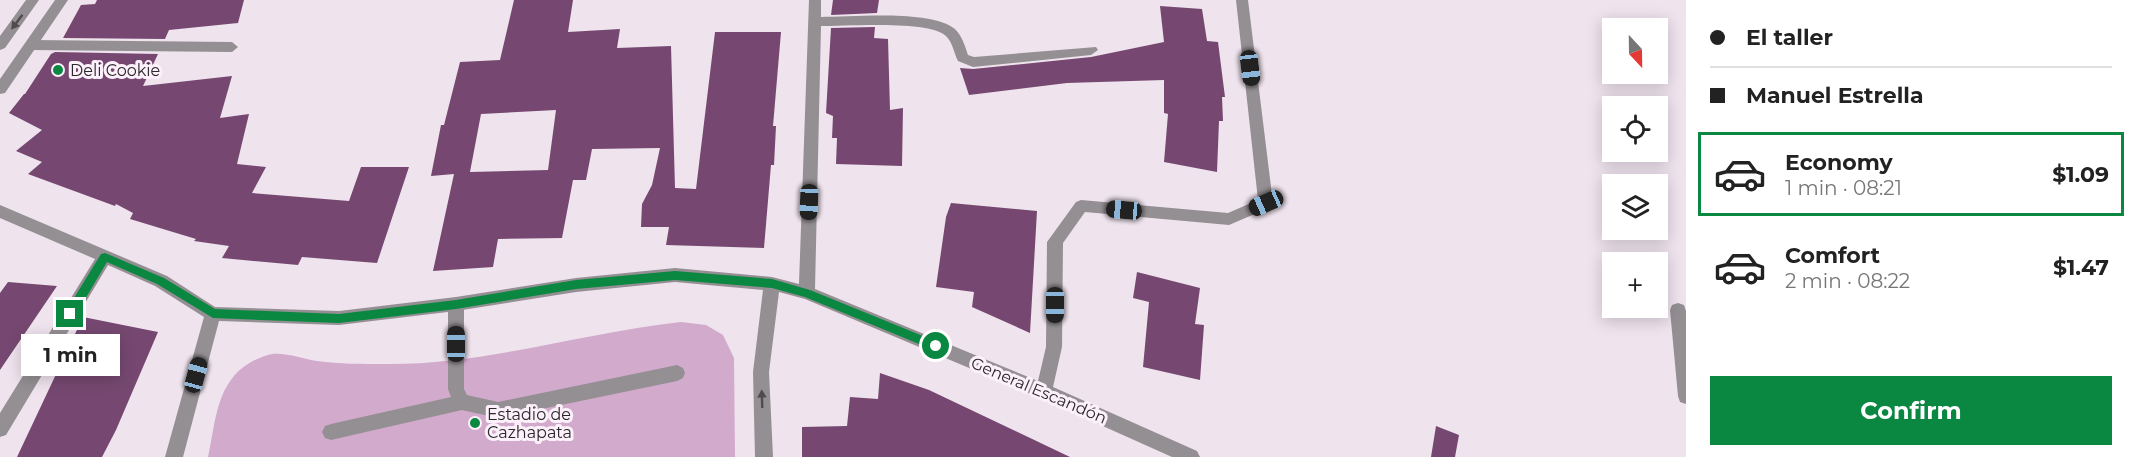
<!DOCTYPE html>
<html lang="en">
<head>
<meta charset="utf-8">
<style>
	:root { --surface:#fff; --page:#f2f2f2; --text:#222; --muted:#767676; --line:#e0e0e0; --accent:#0a8741 }
	body { margin:0; font-family:Montserrat,sans-serif; background:var(--page); color:var(--text); height:100vh; display:flex; flex-direction:column; font-size:22px; white-space:nowrap }
	* { box-sizing:border-box; margin:0 }
	p { font-size:20px; color:var(--muted) }
	.icon { flex:none; width:33px; height:33px; fill:none; stroke:currentColor; stroke-width:2; stroke-linecap:round; stroke-linejoin:round }
	.map { position:relative; flex:1; overflow:hidden }
	.drawer { display:flex; flex-direction:column; background:var(--surface); width:450px }
	.drawer>* { flex:none }
	.hud { display:grid; align-content:center; height:132px; padding:0 24px; background:var(--surface) }
	.needle { width:39px; rotate:158deg }
	.buttons { position:absolute; left:1602px; top:18px; display:grid; gap:12px }
	.buttons a { display:grid; place-items:center; width:66px; height:66px; border-radius:0px; background:var(--surface); box-shadow:0 3px 15px #0003; font-size:30px }
	.end { position:absolute; width:27px; height:27px; margin:-14px; border:8px solid #0a8741; background:#fff; box-shadow:0 0 0 3px #fff }
	.from { border-radius:50% }
	.bubble { position:absolute; height:42px; border-radius:0px; background:var(--surface); box-shadow:0 3px 15px #0003; font-size:20px; font-weight:700; line-height:42px; text-align:center }
	.car { position:absolute; width:18px; height:36px; margin:-18px -9px; border-radius:8px; box-shadow:0 0 4px 2px #0007; background:linear-gradient(#222 24%,#8ab4d8 0 40%,#222 0 76%,#8ab4d8 0 86%,#222 0) }
	.hud b { display:flex; align-items:center; gap:21px; height:57px; font-size:22px }
	.hud b+b { border-top:2px solid var(--line) }
	.hud i { width:15px; height:15px; background:var(--text) }
	ul { padding:0; list-style:none }
	li { display:flex; align-items:center; gap:18px; height:84px; margin:0 12px 9px; padding:0 12px; border:3px solid transparent; border-radius:0px }
	li div { flex:1 }
	li b { display:block; font-size:22px }
	li em { font-style:normal; font-weight:700 }
	li.selected { border-color:var(--accent) }
	li>.icon { width:54px; height:54px; stroke-width:1.5 }
	.button { display:flex; gap:12px; margin-top:auto; padding:12px 24px }
	.button a { flex:1; height:69px; border-radius:0px; background:var(--accent); color:#fff; font-size:24px; font-weight:700; line-height:69px; text-align:center }
	main { display:flex; flex:1; min-height:0 }
	.map>svg:first-child { display:block }
	.green { fill:#d2aacc }
	.building { fill:#764871; fill-rule:evenodd }
	.lines { fill:none; stroke-linecap:round; stroke-linejoin:round }
	.lane { fill:#948f93; fill-rule:evenodd }
	.street { fill:#948f93; fill-rule:evenodd }
	.oneway { fill:#504b4f }
	.route { fill:#0a8741 }
	.poi-dot { fill:#0a8741; stroke:#fcf0fa; stroke-width:2 }
	.labels { text-anchor:middle; stroke-width:6; stroke-linejoin:round; paint-order:stroke }
	.poi-label { font-size:16px; fill:#2b262a; stroke:#fcf0fa; text-anchor:start }
	.street-label { font-size:16px; fill:#2b262a; stroke:#fcf0fa }
</style>
</head>
<body>
<main>
<div class="map">
<svg width="1686" height="457" viewBox="0 0 1686 457">
	<rect width="100%" height="100%" fill="#efe3ed"/>
	<!-- green -->
	<path class="green" d="M681,322L706,325L723,335L734,358L735,457H208C216,421 216,382 251,362C257,359 266,355 272,354C285,352 304,359 317,361C339,364 362,364 385,364C485,365 581,333 681,322Z"/>
	<!-- building -->
	<path class="building" d="M97,0H244L238,23L169,30L165,39L63,38L81,5L95,4Z
		M514,0H573L568,32L620,29L617,48L671,46L675,188L696,189L715,32H781L773,126H776L774,165H771L764,248L666,245L669,227H641L642,204L652,185L660,148L592,149L586,180H573L562,238L498,239L493,267L433,271L454,174L431,176L441,125H444L460,62L500,60ZM556,110L548,170L470,172L481,114Z
		M833,0H879L877,13L831,15Z
		M1160,6L1202,9L1207,41L1218,42L1225,97H1222L1223,121H1219L1217,172L1164,162L1168,114L1164,113V80L1067,83L969,95L960,68L973,69L1091,57L1164,42Z
		M875,27L874,38L888,39L890,110L903,108L902,166L836,164L837,138H832L833,116L826,113L831,28Z
		M55,52L158,54L143,86L232,76L220,118L249,114L237,164L266,167L252,193L349,201L361,167H409L377,263L302,257L298,265L222,258L229,246L194,241L196,239L130,219L133,213L116,204L115,206L28,174L42,162L16,151L42,130L9,113L24,94H25L51,54Z
		M951,203L1037,211L1030,333L972,307L974,292L936,287L946,217Z
		M1137,272L1200,288L1195,324L1204,325L1200,380L1143,367L1149,302L1133,298Z
		M8,282L57,286L0,370V293Z
		M83,317L158,332L116,430L102,457H17Z
		M880,373L929,390L1070,457H802V427L847,426L850,397L878,399Z
		M1436,426L1459,435L1455,457H1431Z"/>
	<g class="lines">
		<!-- lane -->
		<path class="lane" d="M31,40L232,42L238,47L232,52L31,50L25,45Z
			M456,297L462,299L464,304V389L467,395L498,402L677,365L683,368L685,373L683,378L677,381L498,418L462,410L331,440L325,438L322,432L325,426L331,424L451,397L448,389V304L450,299Z"/>
		<!-- street -->
		<path class="street" d="M26,0H39L5,48L0,50V36Z
			M55,0H68L5,93L0,94V79Z
			M809,0H821V17C853,17 926,10 952,27C961,32 965,46 968,55L974,57L1096,47L1098,50L1091,55L973,67L958,61C954,53 953,43 946,36C931,20 845,26 821,26L815,289L1038,381L1046,347L1047,242L1076,202L1081,200L1228,213L1258,200L1236,0H1248L1273,203L1271,207L1229,225L1085,212L1063,243L1062,347L1053,387L1197,451L1200,457H1172L1038,397L805,299L779,292L769,372L773,457H755L753,372L763,290L675,282L576,292L456,311L339,325L219,321L183,457H165L204,317L155,286L108,265L6,435L0,437V413L95,259L0,218V205L167,276L215,307L339,311L456,297L576,278L675,268L772,277L799,284Z
			M1678,303L1684,305L1686,311V404L1680,402L1678,396L1670,310L1672,305Z"/>
	</g>
	<!-- one-way arrows -->
	<defs><path id="oneway-solid" d="M-6-.8H1V-3.2L6.5 0L1 3.2V.8H-6Z" transform="scale(1.5)"/></defs>
	<g class="oneway">
		<use href="#oneway-solid" transform="translate(17 22) rotate(127)"/>
		<use href="#oneway-solid" transform="translate(762 399) rotate(-92)"/>
	</g>
	<!-- route -->
	<path class="route" d="M105,253L164,278L215,309L339,314L456,300L576,280L675,271L772,279L810,290L940,343L941,346L936,351L805,297L772,288L675,280L576,289L456,309L339,323L213,318L157,284L107,262L74,318H66V311L101,254Z"/>
	<!-- markers -->
	<g class="poi-dot">
		<circle cx="58" cy="70" r="6"/>
		<circle cx="475" cy="423" r="6"/>
	</g>
	<g class="labels">
		<!-- poi labels -->
		<g class="poi-label">
			<text x="70" y="76">Deli Cookie</text>
			<text x="487" y="420">Estadio de<tspan x="487" dy="18">Cazhapata</tspan></text>
		</g>
		<!-- street labels -->
		<g class="street-label">
			<text transform="translate(1039 390) rotate(23)" y="6">General Escandón</text>
		</g>
	</g>
</svg>
<div class="buttons">
<a><svg class="needle" viewBox="-14 -14 28 28"><path d="M0-13l5 13h-10z" fill="#e53935"/><path d="M0 13l5-13h-10z" fill="#767676"/></svg></a>
<a><svg class="icon" aria-label="locate" viewBox="0 0 24 24"><circle cx="12" cy="12" r="6"/><path d="M12 2v4M12 18v4M2 12h4M18 12h4"/></svg></a>
<a><svg class="icon" aria-label="layers" viewBox="0 0 24 24"><path d="M12 4l9 5-9 5-9-5zM3 14l9 5 9-5"/></svg></a>
<a>+</a>
</div>
<i class="end from" style="left:936px;top:346px"></i>
<i class="end" style="left:70px;top:314px"></i>
<div class="bubble" style="left:21px;top:334px;width:99px">1 min</div>
<i class="car" style="left:1250px;top:68px;rotate:173deg"></i>
<i class="car" style="left:809px;top:202px;rotate:182deg"></i>
<i class="car" style="left:1266px;top:203px;rotate:246deg"></i>
<i class="car" style="left:1124px;top:210px;rotate:275deg"></i>
<i class="car" style="left:1055px;top:305px;rotate:180deg"></i>
<i class="car" style="left:456px;top:344px;rotate:0deg"></i>
<i class="car" style="left:196px;top:375px;rotate:15deg"></i>
</div>
<section class="drawer">
<div class="hud">
<b><i class="from"></i>El taller</b>
<b><i></i>Manuel Estrella</b>
</div>
<ul>
<li class="selected"><svg class="icon" aria-label="car" viewBox="0 0 24 24"><path d="M5 17H2v-5l4-1 3-4h7l3 4 3 1v5h-3M9 17h6M6 11h13"/><circle cx="7" cy="17" r="2"/><circle cx="17" cy="17" r="2"/></svg><div><b>Economy</b><p>1 min · 08:21</p></div><em>$1.09</em></li>
<li><svg class="icon" aria-label="car" viewBox="0 0 24 24"><path d="M5 17H2v-5l4-1 3-4h7l3 4 3 1v5h-3M9 17h6M6 11h13"/><circle cx="7" cy="17" r="2"/><circle cx="17" cy="17" r="2"/></svg><div><b>Comfort</b><p>2 min · 08:22</p></div><em>$1.47</em></li>
</ul>
<div class="button"><a>Confirm</a></div>
</section>
</main>
</body>
</html>
